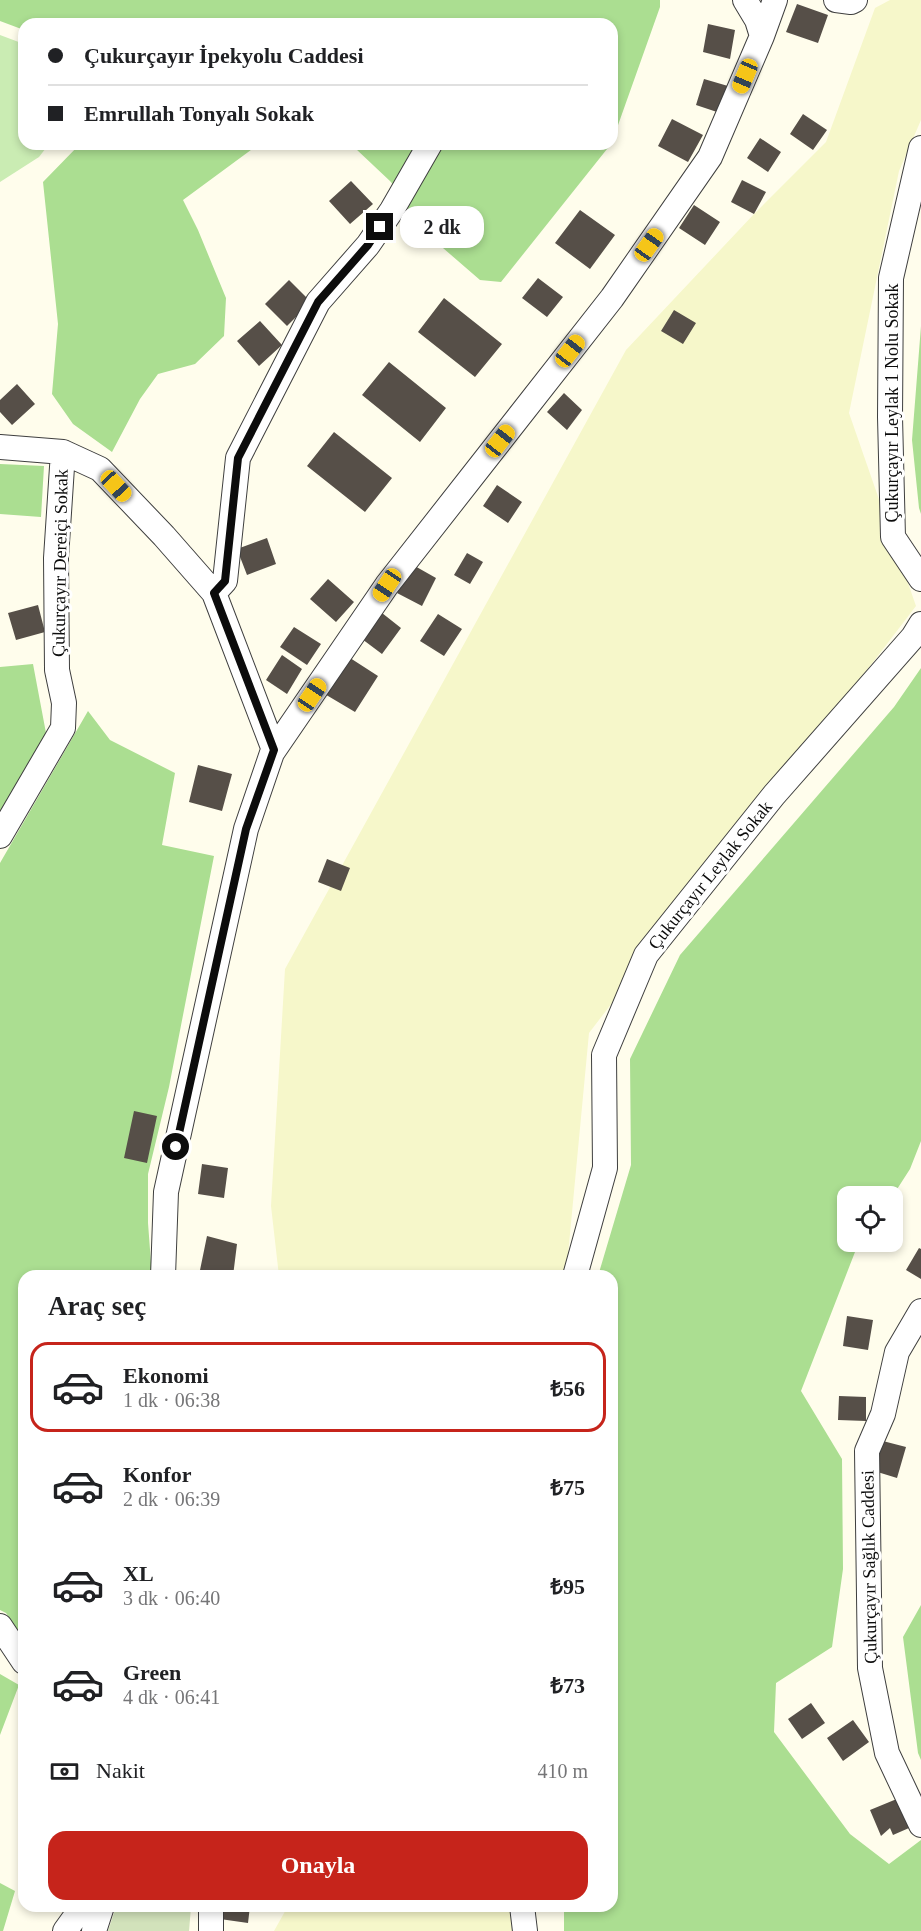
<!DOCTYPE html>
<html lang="tr">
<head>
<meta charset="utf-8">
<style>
	:root { --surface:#fff; --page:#f6f6f6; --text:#202124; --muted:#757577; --line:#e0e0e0; --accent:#c6241b }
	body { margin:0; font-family:"Times New Roman",serif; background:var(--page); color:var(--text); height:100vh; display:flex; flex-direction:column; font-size:22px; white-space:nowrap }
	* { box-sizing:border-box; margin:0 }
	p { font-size:20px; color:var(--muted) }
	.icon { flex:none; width:33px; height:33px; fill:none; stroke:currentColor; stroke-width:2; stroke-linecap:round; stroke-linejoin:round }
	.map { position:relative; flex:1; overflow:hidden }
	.sheet { position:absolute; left:18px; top:1270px; width:600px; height:642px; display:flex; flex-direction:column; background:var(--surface); border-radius:18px; box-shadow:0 3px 9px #0003 }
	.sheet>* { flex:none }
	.banner { position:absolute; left:18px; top:18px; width:600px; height:132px; border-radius:18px; box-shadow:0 3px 9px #0003; display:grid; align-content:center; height:132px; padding:0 30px; background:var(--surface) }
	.fabs { position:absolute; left:837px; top:1186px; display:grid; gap:12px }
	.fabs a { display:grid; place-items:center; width:66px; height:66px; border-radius:12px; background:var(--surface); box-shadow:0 3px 9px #0003; font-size:30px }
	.end { position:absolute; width:27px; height:27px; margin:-14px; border:8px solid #0c0c0c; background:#fff; box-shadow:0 0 0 3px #fff }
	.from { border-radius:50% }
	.bubble { position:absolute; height:42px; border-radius:18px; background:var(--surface); box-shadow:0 3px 9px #0003; font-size:20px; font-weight:800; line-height:42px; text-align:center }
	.car { position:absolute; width:18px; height:36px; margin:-18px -9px; border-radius:8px; box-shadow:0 0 4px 2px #0007; background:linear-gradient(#f5c518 24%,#345 0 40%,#f5c518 0 76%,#345 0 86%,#f5c518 0) }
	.banner b { display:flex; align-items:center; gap:21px; height:57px; font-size:22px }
	.banner b+b { border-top:2px solid var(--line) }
	.banner i { width:15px; height:15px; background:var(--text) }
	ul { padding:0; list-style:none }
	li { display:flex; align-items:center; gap:18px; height:90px; margin:0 12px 9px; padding:0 18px; border:3px solid transparent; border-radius:18px }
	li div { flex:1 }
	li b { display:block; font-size:22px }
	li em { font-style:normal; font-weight:800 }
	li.selected { border-color:var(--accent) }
	li>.icon { width:54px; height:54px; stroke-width:1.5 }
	h2 { padding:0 30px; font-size:27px; line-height:72px }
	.pay { display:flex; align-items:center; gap:15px; height:66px; padding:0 30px; font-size:22px }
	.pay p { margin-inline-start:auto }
	.action { display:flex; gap:12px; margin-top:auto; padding:12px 30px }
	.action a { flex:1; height:69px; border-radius:18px; background:var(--accent); color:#fff; font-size:24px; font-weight:800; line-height:69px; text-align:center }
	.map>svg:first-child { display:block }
	.farmland { fill:#f6f7ca }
	.green { fill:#caecb3 }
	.forest { fill:#abde91 }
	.cemetery { fill:#d2e2bb }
	.building { fill:#564f48 }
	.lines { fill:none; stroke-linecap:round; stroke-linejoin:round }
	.minor-casing { stroke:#3f3f3f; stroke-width:26 }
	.minor { stroke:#fff; stroke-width:24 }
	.route { stroke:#0c0c0c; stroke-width:8 }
	.labels { text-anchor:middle; stroke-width:6; stroke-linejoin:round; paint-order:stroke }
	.street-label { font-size:18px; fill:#0c0c0c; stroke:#fff }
</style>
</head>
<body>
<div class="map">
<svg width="921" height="1931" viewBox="0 0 921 1931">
	<rect width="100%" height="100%" fill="#fffdec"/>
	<!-- farmland -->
	<path class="farmland" d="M890,0H921V120L899,171L849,413L916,606L589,1033L566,1276H279L271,1206L285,969L626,350L754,214L826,142L875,8Z
		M288,1906L510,1907L512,1931H274Z"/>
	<!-- green -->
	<path class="green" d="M0,35L24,44V144H49L39,157L0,182Z"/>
	<!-- forest -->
	<path class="forest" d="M0,0H660V7L612,142V24H24V30L0,21Z
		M80,144H259L183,200L198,230L226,298L224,336L195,364L158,374L140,399L112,452L73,424L52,394L58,324L43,182Z
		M343,144H611L501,282L480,280L421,229L391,182L356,149Z
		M921,326V514L919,508L912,440Z
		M0,464L44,466L41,517L0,514Z
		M33,664L46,733L0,814V667Z
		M921,668V1141L910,1169L892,1197H848V1242H862L855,1252L801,1391L842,1459L843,1569L832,1647L776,1683L774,1732L850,1834L889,1864L921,1840V1931H564V1907L612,1906V1276H598L631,1165L630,1059L680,955L894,707Z
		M88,711L110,740L175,773L162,845L214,856L169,1087L148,1174V1223L152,1276H24V1639L6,1613L0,1610V863Z
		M921,1605V1760L918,1753L903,1637Z
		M0,1674L19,1685L0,1735Z
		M0,1883L15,1891L3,1931H0Z"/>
	<!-- cemetery -->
	<path class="cemetery" d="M116,1907H191L189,1931H108Z"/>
	<!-- building -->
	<path class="building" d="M797,4L828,15L818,43L786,32Z
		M708,24L735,30L730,59L703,52Z
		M704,79L728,86L720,113L696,105Z
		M803,114L827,130L813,150L790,134Z
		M672,119L703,135L688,162L658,146Z
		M760,138L781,152L768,172L747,158Z
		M742,180L766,192L754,214L731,202Z
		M351,181L373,204L350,224L329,201Z
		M694,205L720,222L705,245L679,228Z
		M580,210L615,235L590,269L555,243Z
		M538,278L563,297L547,317L522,298Z
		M289,280L311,302L287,326L265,304Z
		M444,298L502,344L475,377L418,332Z
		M674,310L696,323L683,344L661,331Z
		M260,321L282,345L259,366L237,341Z
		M389,362L446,408L420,442L362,395Z
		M17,384L35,404L12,425L0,412V400Z
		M564,393L582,410L567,430L547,412Z
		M334,432L392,478L365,512L307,466Z
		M497,485L522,502L508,523L483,506Z
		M267,538L276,564L247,575L237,549Z
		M467,553L483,562L470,584L454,575Z
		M413,565L436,578L422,606L397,593Z
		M328,579L354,602L336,622L310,599Z
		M38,605L45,632L16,640L8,613Z
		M382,613L401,628L382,654L362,639Z
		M438,614L462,629L444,656L420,641Z
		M294,627L321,644L307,665L280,647Z
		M282,655L302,669L287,694L266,680Z
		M347,656L378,676L355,712L323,693Z
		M198,765L232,774L222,811L189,802Z
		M327,859L350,868L341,891L318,882Z
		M134,1111L157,1116L147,1163L124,1158Z
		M202,1164L228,1168L224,1198L198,1194Z
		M207,1236L237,1244L233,1276L199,1275Z
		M919,1248L921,1249V1279L906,1270Z
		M847,1316L873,1320L868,1350L843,1346Z
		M839,1396L866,1397V1421L838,1420Z
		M879,1440L906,1447L897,1478L871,1470Z
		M811,1703L825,1723L802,1739L788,1719Z
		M853,1720L869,1742L843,1761L827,1738Z
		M904,1796L903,1815L909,1828L893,1835L890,1828L881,1836L870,1810Z
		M222,1906H250L248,1923L220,1919Z"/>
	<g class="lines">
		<!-- minor casing -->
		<g class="minor-casing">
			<path id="minor" d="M745,0L757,20L762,36
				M836,0L851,2L855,0
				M921,148L891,278L890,417L893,537L921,579
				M0,447L63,452L100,469L164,536L214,593L274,750
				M214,593L225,581L238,458L318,302L368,245L392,210L430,144
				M0,836L63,728L64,703L57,670L56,558L63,452
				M163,1276L166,1192L246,829L272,753L387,585L612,298L710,157L762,36L775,0
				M575,1276L605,1168L604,1055L646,955L774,795L913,637L921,624
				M921,1311L897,1352L883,1414L867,1451L870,1668L887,1753L921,1825
				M0,1626L24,1662
				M522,1906L525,1931
				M65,1931L83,1906
				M94,1931L102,1906
				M211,1931V1906"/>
		</g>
		<!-- minor -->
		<use href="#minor" class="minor"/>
	</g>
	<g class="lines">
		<!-- route -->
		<path class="route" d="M176,1147L246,829L274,750L214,593L225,581L238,458L318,302L368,245L380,227"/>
	</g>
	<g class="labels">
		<!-- street labels -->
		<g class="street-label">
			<text transform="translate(892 403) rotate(-90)" y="6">Çukurçayır Leylak 1 Nolu Sokak</text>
			<text transform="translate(60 563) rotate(-89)" y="6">Çukurçayır Dereiçi Sokak</text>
			<text transform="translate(710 875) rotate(-51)" y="6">Çukurçayır Leylak Sokak</text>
			<text transform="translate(869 1567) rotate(-91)" y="6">Çukurçayır Sağlık Caddesi</text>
		</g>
	</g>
</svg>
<div class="fabs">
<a><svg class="icon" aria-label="locate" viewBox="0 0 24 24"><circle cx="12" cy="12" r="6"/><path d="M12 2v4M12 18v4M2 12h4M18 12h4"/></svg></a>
</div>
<i class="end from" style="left:176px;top:1147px"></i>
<i class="end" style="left:380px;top:227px"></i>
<div class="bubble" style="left:400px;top:206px;width:84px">2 dk</div>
<i class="car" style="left:745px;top:76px;rotate:203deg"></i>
<i class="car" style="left:649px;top:245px;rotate:35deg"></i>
<i class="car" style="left:570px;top:351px;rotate:38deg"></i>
<i class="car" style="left:500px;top:441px;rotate:38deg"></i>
<i class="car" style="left:116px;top:486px;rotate:137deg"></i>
<i class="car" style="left:387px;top:585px;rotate:214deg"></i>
<i class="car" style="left:312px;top:695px;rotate:34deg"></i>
<div class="banner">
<b><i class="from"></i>Çukurçayır İpekyolu Caddesi</b>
<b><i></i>Emrullah Tonyalı Sokak</b>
</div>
<section class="sheet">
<h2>Araç seç</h2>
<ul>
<li class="selected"><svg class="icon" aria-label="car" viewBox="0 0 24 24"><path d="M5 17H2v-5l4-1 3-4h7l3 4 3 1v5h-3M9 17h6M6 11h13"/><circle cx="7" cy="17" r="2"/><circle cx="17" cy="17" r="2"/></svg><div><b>Ekonomi</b><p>1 dk · 06:38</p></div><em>₺56</em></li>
<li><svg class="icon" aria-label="car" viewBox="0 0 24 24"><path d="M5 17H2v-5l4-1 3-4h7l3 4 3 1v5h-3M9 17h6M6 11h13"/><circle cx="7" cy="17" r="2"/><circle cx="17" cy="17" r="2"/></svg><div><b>Konfor</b><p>2 dk · 06:39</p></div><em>₺75</em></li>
<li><svg class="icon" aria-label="car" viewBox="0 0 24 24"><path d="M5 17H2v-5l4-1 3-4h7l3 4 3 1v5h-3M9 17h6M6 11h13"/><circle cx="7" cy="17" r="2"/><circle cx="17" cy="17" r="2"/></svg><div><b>XL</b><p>3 dk · 06:40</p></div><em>₺95</em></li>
<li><svg class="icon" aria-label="car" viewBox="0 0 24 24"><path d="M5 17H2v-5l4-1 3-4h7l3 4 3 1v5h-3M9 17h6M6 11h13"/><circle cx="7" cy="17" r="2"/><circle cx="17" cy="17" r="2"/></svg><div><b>Green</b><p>4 dk · 06:41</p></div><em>₺73</em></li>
</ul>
<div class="pay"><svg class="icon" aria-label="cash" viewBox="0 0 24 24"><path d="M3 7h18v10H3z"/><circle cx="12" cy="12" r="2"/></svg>Nakit<p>410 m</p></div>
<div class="action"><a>Onayla</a></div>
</section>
</div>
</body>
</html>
